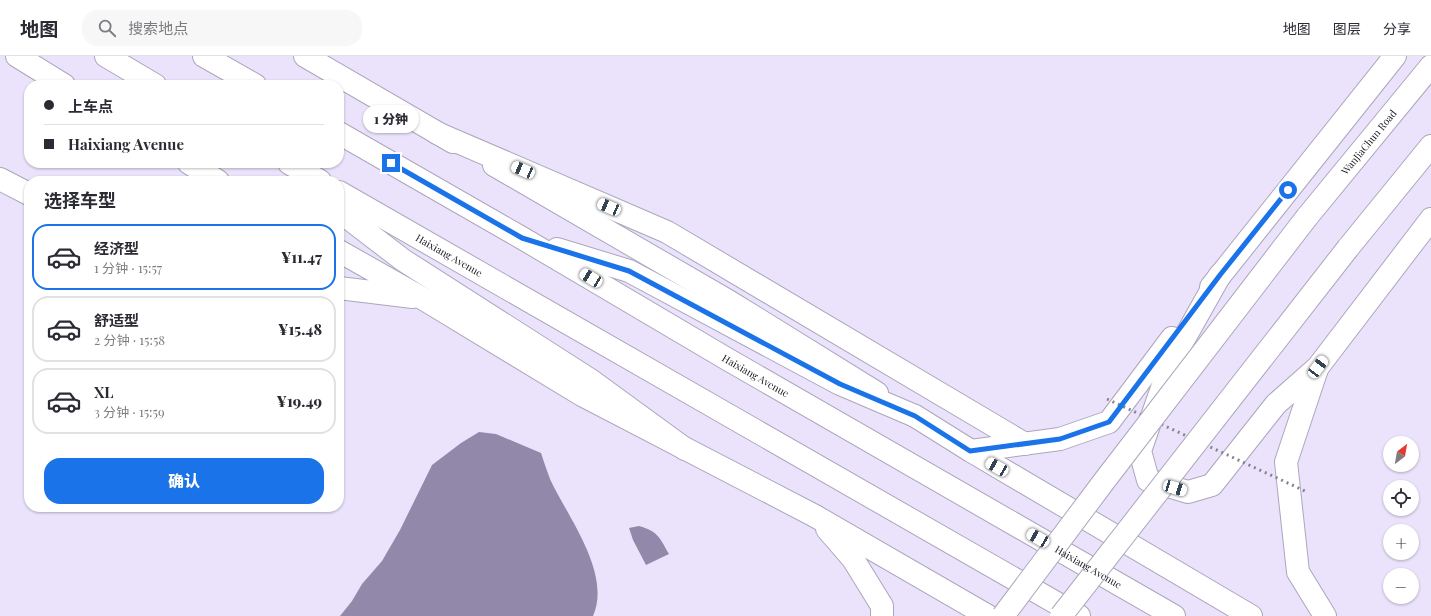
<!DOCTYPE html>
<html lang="zh">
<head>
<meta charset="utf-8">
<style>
	:root { --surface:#fff; --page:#f7f7f7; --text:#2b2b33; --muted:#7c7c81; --line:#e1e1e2; --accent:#1a73e8 }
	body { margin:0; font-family:"Playfair Display","Noto Sans SC",serif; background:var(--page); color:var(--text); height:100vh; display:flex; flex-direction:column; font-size:15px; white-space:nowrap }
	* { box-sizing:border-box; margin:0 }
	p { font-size:13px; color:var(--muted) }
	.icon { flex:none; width:22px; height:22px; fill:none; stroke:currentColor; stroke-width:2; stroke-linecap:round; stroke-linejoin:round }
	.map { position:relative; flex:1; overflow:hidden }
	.details { position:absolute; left:24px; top:120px; width:320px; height:336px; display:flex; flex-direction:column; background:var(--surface); border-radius:16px; box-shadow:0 1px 3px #0004 }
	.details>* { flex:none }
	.banner { position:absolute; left:24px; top:24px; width:320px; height:88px; border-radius:16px; box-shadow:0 1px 3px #0004; display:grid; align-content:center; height:88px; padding:0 20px; background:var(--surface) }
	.needle { width:26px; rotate:31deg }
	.tools { position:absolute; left:1383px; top:380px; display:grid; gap:8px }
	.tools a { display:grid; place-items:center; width:36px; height:36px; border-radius:50%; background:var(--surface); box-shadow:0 1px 3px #0004; font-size:20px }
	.end { position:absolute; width:18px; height:18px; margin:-9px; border:5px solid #1a73e8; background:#fff; box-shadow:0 0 0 2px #fff }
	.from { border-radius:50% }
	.bubble { position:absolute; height:28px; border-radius:14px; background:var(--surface); box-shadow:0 1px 3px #0004; font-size:13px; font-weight:800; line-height:28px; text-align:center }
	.car { position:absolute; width:12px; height:24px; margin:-12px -6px; border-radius:5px; box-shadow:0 0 3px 1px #0007; background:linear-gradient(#fff 24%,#345 0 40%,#fff 0 76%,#345 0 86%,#fff 0) }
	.banner b { display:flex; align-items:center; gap:14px; height:38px; font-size:15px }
	.banner b+b { border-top:1px solid var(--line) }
	.banner i { width:10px; height:10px; background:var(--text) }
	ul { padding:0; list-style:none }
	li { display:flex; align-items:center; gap:12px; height:66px; margin:0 8px 6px; padding:0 12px; border:2px solid var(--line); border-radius:16px }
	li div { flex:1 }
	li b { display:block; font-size:15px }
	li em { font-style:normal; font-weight:800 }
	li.active { border-color:var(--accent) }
	li>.icon { width:36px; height:36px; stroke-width:1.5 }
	h2 { padding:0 20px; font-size:18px; line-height:48px }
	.primary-button { display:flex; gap:8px; margin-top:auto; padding:8px 20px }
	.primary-button a { flex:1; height:46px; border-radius:16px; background:var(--accent); color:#fff; font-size:16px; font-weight:800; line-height:46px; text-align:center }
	header { display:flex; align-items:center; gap:24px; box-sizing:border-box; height:56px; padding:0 20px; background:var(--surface); border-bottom:1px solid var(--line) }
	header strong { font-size:19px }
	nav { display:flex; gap:22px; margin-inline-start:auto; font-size:14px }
	.search { width:280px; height:36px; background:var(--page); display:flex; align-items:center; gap:10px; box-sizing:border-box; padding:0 14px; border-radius:16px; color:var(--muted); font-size:15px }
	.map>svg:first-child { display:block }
	.water { fill:#9288aa }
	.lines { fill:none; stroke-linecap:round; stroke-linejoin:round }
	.minor-casing { stroke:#aca6bc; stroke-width:24 }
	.major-casing { stroke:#aca6bc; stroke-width:24 }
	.highway-casing { stroke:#aca6bc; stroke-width:24 }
	.minor { stroke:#fff; stroke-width:22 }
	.major { stroke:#fff; stroke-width:22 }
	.highway { stroke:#fff; stroke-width:22 }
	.rail { stroke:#878393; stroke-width:3; stroke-dasharray:2 4; stroke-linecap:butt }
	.major-bridge-casing { stroke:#aca6bc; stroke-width:24; stroke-linecap:butt }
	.major-bridge { stroke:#fff; stroke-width:22 }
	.route { stroke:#1a73e8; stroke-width:5 }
	.labels { text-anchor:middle; stroke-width:4; stroke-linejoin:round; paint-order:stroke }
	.street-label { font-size:10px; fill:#14121a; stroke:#fff }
</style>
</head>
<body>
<header>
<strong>地图</strong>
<div class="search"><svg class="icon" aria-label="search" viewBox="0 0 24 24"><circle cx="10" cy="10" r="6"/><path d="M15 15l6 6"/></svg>搜索地点</div>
<nav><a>地图</a><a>图层</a><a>分享</a></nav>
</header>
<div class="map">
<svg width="1431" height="560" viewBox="0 0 1431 560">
	<rect width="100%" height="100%" fill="#eae3fb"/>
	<!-- water -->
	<path class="water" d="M479,376L496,378L541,397C544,406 547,415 550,423C567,460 612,517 593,560H340L352,545L362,528L382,505L400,474L432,409L461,387Z
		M639,470C659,476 659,481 669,498L646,509L633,484L629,472Z"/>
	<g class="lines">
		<!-- minor casing -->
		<g class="minor-casing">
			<path id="minor" d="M17,0L64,29
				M305,0L453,86
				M189,107L218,125
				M494,109L730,246L877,337
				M0,123L29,138
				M339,195L422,242L582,339L815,460
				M339,232L413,241"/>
		</g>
		<!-- major casing -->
		<g class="major-casing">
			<g id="major">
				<path d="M437,77L667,176L1025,388"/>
				<path id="s1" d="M1307,161L1431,10"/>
				<path d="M1348,192L1431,90"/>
				<path d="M1220,219L1171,306L1140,395L1148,424L1188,436L1212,429L1276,348L1318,311L1431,163"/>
				<path d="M1211,231L1395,0"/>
				<path d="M1317,313L1286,406L1298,516L1325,560"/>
				<path d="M915,360L971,395L1251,560"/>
				<path d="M971,395L1060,383L1109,366L1172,282"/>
				<path d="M815,460L988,560"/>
				<path d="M827,473L853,503L882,550V560"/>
			</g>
		</g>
		<!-- highway casing -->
		<g class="highway-casing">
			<g id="highway">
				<path d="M106,0L155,29"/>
				<path d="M204,0L255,29"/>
				<path id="s2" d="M339,77L522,182L727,303L1174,560"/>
				<path d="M289,107L320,125"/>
				<path id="s3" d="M339,136L1079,560"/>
				<path d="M339,155L403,204L589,323L685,393"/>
				<path d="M557,193L629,215L840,328L915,360"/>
			</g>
		</g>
		<!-- minor -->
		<use href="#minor" class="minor"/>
		<!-- major -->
		<use href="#major" class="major"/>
		<!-- highway -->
		<use href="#highway" class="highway"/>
		<!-- rail -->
		<path class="rail" d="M1107,343L1305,435"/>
		<!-- major-bridge casing -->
		<g class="major-bridge-casing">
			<path id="major-bridge" d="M1003,560L1105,424L1307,161
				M1061,560L1348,192"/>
		</g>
		<!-- major-bridge -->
		<use href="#major-bridge" class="major-bridge"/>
	</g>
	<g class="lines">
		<!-- route -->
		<path class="route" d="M391,107L522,182L629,215L840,328L915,360L970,395L1060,383L1109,366L1220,219L1288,134"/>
	</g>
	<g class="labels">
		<!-- street labels -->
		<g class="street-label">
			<text dy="4" stroke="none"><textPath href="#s1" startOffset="97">WanJiaChun Road</textPath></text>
			<text dy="4" stroke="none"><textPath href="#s3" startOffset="127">Haixiang Avenue</textPath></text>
			<text dy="4" stroke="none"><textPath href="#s2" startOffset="482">Haixiang Avenue</textPath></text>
			<text dy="4" stroke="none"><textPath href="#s2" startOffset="866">Haixiang Avenue</textPath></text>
		</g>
	</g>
</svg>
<div class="tools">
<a><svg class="needle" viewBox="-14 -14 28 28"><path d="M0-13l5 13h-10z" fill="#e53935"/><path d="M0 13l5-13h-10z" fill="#7c7c81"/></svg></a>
<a><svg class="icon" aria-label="locate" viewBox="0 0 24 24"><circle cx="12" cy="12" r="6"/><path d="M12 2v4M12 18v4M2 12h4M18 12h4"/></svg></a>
<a>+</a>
<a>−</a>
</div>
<i class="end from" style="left:1288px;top:134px"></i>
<i class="end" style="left:391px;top:107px"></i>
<div class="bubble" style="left:363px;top:49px;width:56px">1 分钟</div>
<i class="car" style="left:523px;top:114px;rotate:293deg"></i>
<i class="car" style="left:609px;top:151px;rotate:293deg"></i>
<i class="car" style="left:591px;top:222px;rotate:301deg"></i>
<i class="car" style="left:1318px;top:311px;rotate:37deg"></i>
<i class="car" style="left:997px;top:411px;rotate:300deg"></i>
<i class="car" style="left:1175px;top:432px;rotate:107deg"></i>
<i class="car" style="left:1038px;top:482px;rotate:300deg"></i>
<div class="banner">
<b><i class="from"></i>上车点</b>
<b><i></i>Haixiang Avenue</b>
</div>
<section class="details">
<h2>选择车型</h2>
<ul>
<li class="active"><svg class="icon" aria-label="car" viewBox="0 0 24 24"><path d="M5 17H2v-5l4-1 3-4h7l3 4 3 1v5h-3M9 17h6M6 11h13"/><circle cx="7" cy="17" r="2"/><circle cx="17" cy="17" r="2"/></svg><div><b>经济型</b><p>1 分钟 · 15:57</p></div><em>¥11.47</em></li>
<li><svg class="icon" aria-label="car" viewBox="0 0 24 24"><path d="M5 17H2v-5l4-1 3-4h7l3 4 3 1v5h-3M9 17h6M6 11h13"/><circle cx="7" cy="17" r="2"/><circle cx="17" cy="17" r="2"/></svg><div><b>舒适型</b><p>2 分钟 · 15:58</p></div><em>¥15.48</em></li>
<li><svg class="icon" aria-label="car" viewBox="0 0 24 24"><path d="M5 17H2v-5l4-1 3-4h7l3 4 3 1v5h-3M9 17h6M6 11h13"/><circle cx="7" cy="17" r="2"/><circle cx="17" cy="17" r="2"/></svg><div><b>XL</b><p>3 分钟 · 15:59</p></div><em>¥19.49</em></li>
</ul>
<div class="primary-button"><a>确认</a></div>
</section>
</div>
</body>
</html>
